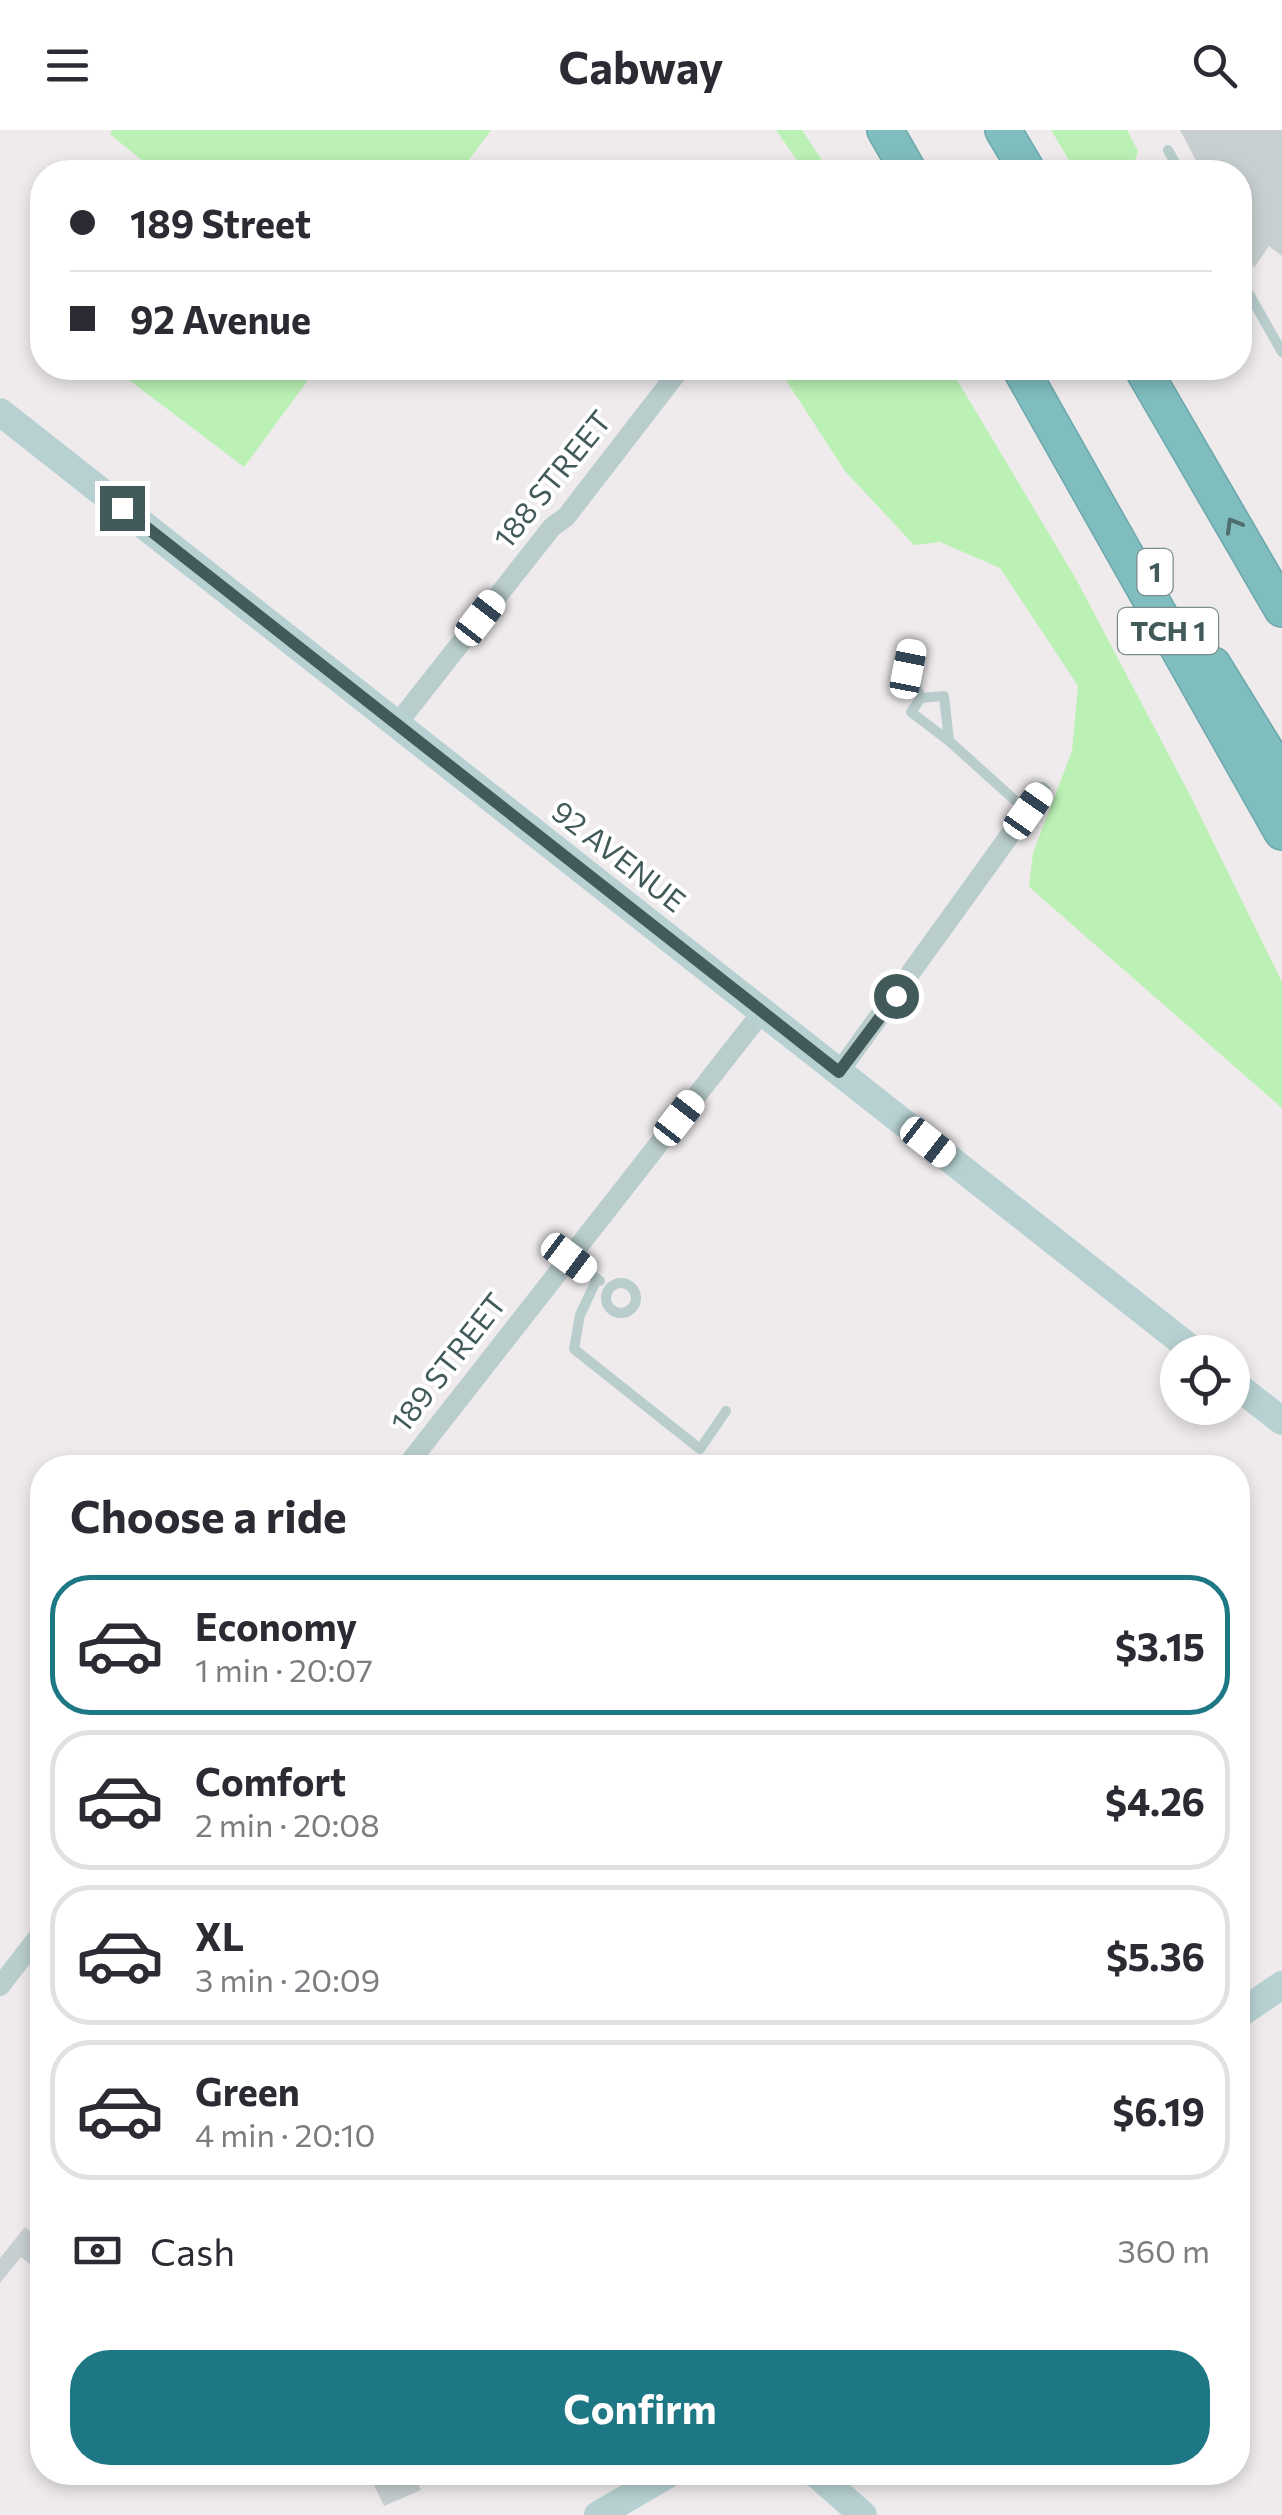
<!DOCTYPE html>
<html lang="en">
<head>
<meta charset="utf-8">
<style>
	:root { --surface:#fff; --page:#f2f2f3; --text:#2b2b33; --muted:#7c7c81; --line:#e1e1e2; --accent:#1e7784 }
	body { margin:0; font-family:Commissioner,sans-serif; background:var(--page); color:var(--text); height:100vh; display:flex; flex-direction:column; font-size:38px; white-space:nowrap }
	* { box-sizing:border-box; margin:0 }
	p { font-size:32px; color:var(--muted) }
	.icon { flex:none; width:55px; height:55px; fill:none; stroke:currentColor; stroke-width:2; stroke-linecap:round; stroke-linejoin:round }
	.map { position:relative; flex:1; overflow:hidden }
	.panel { position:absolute; left:30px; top:1325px; width:1220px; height:1030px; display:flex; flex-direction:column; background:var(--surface); border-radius:40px; box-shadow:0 5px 15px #0003 }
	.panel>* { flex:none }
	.banner { position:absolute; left:30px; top:30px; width:1222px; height:220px; border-radius:40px; box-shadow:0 5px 15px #0003; display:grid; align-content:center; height:220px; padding:0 40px; background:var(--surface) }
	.fabs { position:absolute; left:1160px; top:1205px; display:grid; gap:20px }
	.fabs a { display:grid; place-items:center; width:90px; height:90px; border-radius:50%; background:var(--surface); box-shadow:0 5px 15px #0003; font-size:50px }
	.end { position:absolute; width:45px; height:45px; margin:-22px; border:12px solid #435a5a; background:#fff; box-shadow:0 0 0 5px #fff }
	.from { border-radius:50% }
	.car { position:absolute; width:30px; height:60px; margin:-30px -15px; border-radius:12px; box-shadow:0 0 8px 2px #0007; background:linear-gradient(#fff 24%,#345 0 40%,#fff 0 76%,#345 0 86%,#fff 0) }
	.banner b { display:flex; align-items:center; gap:35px; height:95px; font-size:38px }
	.banner b+b { border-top:2px solid var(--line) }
	.banner i { width:25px; height:25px; background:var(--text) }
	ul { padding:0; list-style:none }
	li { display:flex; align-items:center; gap:30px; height:140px; margin:0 20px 15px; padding:0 20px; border:5px solid var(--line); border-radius:40px }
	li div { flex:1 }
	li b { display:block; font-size:38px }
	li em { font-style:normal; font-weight:700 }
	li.selected { border-color:var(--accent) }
	li>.icon { width:90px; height:90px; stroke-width:1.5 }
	h2 { padding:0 40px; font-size:45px; line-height:120px }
	.pay { display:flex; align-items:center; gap:25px; height:110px; padding:0 40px; font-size:38px }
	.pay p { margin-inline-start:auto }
	.primary-button { display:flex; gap:20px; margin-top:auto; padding:20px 40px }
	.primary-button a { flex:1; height:115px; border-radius:40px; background:var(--accent); color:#fff; font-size:40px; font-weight:700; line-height:115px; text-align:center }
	header { display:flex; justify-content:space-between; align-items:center; height:130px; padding:0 40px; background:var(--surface); font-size:45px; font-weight:700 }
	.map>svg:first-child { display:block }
	.green { fill:#bbf1b5 }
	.building { fill:#c7cfd1 }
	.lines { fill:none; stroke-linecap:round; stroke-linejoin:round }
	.highway-casing { stroke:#6aa8ab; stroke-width:38 }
	.lane { stroke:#b8cdcc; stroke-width:10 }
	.street { stroke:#b8cdcc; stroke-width:20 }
	.secondary { stroke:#b7d1d2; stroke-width:28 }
	.highway { stroke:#7fbdbf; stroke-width:35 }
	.oneway { stroke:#4f6e6e }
	.route { stroke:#435a5a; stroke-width:12 }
	.labels { text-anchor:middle; stroke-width:8; stroke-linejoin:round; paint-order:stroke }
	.shield { fill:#fff; stroke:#7b8c8c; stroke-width:2.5 }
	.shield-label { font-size:28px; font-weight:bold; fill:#435a5a }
	.street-label { font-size:30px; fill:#435a5a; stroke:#fff }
</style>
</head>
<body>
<header><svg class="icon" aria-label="menu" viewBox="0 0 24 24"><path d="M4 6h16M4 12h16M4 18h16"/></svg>Cabway<svg class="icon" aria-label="search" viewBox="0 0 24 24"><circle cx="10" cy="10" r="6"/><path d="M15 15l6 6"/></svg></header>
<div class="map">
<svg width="1282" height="2385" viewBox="0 0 1282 2385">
	<rect width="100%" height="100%" fill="#efebed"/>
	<!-- green -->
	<path class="green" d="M112,0H491L460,42H156L110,4Z
		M776,0H802L830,42H805Z
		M1051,0H1127L1138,21L1131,42H1076Z
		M113,238H317L244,337Z
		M778,238H950L1076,449L1190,665L1282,852V978L1029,757L1033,723L1072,621L1078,556L1000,438L940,412L914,415L845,341Z"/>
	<!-- building -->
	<path class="building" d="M1180,0H1282V126L1269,116L1254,138L1240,113V42H1202Z
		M25,2097L42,2111V2144L21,2127L0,2153V2128Z
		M397,2342H413L421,2360L384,2376L373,2353Z"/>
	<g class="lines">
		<!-- highway casing -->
		<g class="highway-casing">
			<path id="highway" d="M885,0L909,42
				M1003,0L1028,42
				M1020,238L1282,702
				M1142,238L1282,479
				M1213,535L1282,647"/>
		</g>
		<!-- lane -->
		<path class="lane" d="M1168,20L1180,42
			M1240,148L1282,222
			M913,514L908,539L921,568
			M949,611L911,582L921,568L944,566L949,611L1027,681
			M570,1128L600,1151
			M597,1149L580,1185L574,1219L700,1319L726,1281
			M606 1168a15 15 0 1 1 30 0a15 15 0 1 1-30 0Z"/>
		<!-- street -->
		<path class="street" d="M397,594L552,397L566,387L681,238
			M839,942L1041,662
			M405,1338L762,882
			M0,1856L42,1802"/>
		<!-- secondary -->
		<path class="secondary" d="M0,282L1195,1222
			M1232,1252L1282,1291
			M1238,1885L1282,1855
			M814,2342L863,2385
			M598,2385L672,2342"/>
		<!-- highway -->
		<use href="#highway" class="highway"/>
	</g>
	<!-- one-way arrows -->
	<defs><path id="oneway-chevron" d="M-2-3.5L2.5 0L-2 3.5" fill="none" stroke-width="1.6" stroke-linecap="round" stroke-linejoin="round" transform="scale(2.5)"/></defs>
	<use class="oneway" href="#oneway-chevron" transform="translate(1233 395) rotate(-120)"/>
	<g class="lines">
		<!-- route -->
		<path class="route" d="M122,378L839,942L896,866"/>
	</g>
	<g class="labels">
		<!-- shield labels -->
		<g class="shield">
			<rect x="1137.5" y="419" width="35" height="46" rx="8"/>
			<rect x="1118" y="478" width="100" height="46" rx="8"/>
		</g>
		<g class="shield-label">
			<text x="1155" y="452">1</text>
			<text x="1168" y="511">TCH 1</text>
		</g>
		<!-- street labels -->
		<g class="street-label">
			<text transform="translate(553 350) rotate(-51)" y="10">188 STREET</text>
			<text transform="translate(618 727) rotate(38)" y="10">92 AVENUE</text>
			<text transform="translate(449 1233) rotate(-52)" y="10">189 STREET</text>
		</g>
	</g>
</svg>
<div class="fabs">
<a><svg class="icon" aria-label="locate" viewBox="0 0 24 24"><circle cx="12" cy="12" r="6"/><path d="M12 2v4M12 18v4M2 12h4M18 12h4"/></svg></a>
</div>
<i class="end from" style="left:896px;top:866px"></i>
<i class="end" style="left:122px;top:378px"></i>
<i class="car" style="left:480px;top:488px;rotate:38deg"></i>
<i class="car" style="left:908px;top:539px;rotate:11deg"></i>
<i class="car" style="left:1028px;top:681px;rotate:35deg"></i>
<i class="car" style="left:679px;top:988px;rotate:38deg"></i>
<i class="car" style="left:928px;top:1012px;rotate:128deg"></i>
<i class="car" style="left:569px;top:1128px;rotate:127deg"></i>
<div class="banner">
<b><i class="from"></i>189 Street</b>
<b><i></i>92 Avenue</b>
</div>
<section class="panel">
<h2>Choose a ride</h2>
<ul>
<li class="selected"><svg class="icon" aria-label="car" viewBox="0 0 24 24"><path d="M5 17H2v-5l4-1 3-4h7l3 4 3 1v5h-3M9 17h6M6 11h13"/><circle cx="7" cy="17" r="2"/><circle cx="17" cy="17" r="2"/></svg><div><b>Economy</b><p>1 min · 20:07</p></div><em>$3.15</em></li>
<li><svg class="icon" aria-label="car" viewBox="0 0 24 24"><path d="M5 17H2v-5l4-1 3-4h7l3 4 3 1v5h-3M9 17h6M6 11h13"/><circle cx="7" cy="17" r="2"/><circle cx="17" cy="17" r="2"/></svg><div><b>Comfort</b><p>2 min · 20:08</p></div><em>$4.26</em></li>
<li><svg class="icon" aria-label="car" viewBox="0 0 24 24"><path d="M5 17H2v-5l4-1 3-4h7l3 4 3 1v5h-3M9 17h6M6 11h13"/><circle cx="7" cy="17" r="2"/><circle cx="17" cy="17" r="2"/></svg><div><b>XL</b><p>3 min · 20:09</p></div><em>$5.36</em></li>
<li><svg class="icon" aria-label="car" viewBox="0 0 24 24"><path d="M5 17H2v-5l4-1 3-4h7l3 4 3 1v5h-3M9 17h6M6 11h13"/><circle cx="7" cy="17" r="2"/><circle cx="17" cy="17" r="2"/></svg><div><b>Green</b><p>4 min · 20:10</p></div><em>$6.19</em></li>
</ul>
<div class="pay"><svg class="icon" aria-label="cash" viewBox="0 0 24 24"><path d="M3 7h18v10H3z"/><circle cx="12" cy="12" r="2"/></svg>Cash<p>360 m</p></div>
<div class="primary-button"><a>Confirm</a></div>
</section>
</div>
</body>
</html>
